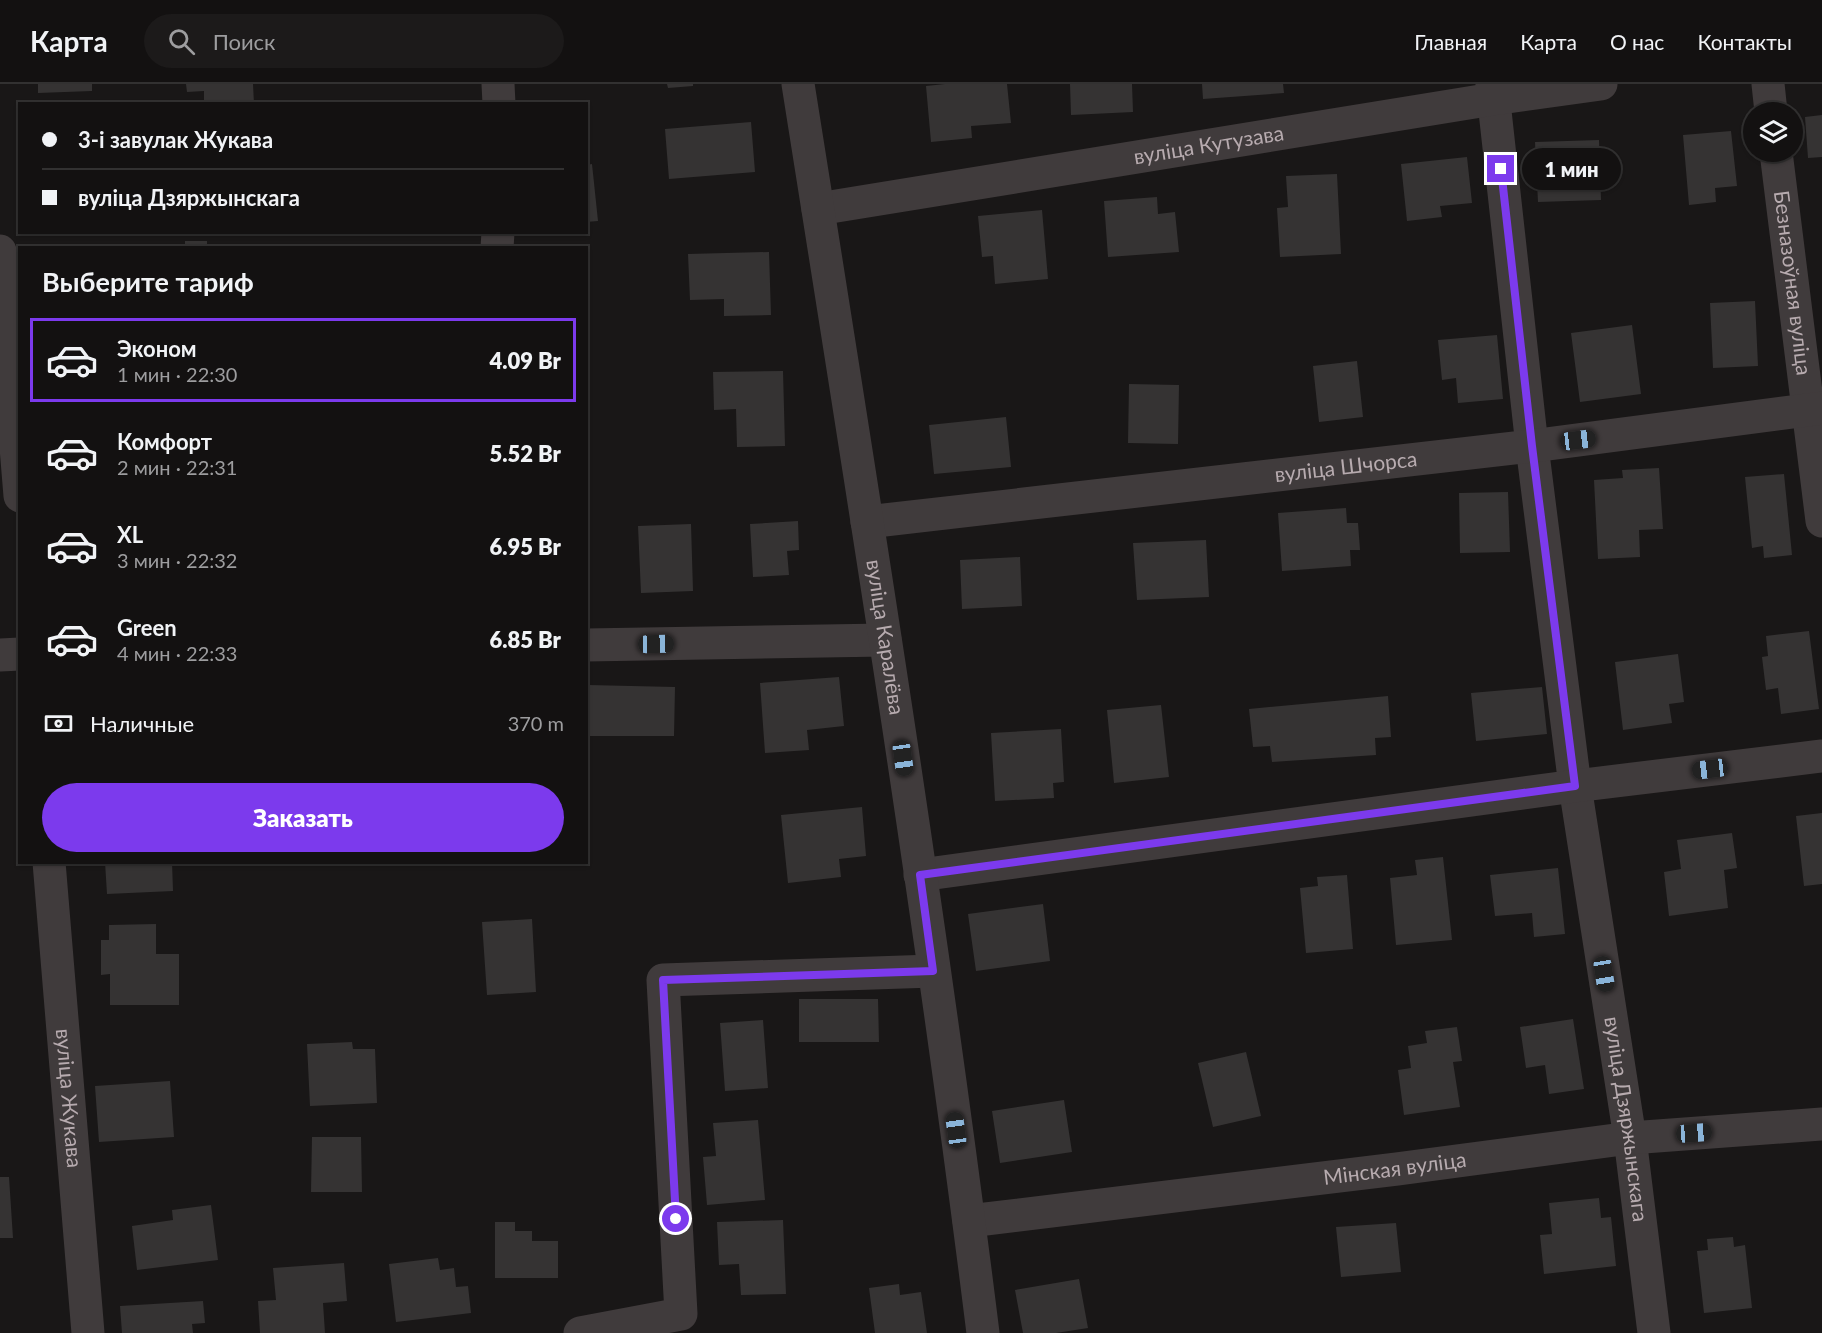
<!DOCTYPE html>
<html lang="ru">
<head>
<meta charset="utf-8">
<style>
	:root { --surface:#131111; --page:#1c1a1a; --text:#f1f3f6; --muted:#9d9d9f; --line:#323131; --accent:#7c3aed }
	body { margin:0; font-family:Lato,sans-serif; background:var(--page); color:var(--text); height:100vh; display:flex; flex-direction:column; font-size:22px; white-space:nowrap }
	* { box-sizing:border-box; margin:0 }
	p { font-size:20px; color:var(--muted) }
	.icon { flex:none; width:33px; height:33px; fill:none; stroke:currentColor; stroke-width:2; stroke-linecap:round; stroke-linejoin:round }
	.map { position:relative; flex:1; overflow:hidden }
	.drawer { position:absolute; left:18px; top:162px; width:570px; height:618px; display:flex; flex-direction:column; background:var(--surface); border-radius:0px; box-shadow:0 2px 4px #0004,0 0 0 2px var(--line) }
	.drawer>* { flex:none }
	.banner { position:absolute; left:18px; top:18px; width:570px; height:132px; border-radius:0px; box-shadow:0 2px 4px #0004,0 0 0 2px var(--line); display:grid; align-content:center; height:132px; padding:0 24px; background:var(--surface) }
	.controls { position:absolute; left:1743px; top:18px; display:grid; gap:12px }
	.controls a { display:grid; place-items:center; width:60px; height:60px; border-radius:50%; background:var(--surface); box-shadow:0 2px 4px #0004,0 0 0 2px var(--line); font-size:30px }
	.end { position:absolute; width:27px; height:27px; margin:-14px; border:8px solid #7c3aed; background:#fff; box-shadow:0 0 0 3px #fff }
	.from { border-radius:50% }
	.bubble { position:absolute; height:42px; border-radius:21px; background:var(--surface); box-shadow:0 2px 4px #0004,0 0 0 2px var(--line); font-size:20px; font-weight:800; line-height:42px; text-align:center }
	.car { position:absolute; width:18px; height:36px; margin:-18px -9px; border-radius:8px; box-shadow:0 0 4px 2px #0007; background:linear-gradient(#222 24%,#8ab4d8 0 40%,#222 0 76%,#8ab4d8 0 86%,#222 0) }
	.banner b { display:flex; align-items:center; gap:21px; height:57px; font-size:22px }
	.banner b+b { border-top:2px solid var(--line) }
	.banner i { width:15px; height:15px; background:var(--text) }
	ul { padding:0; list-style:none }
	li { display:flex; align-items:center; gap:18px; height:84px; margin:0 12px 9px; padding:0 12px; border:3px solid transparent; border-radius:0px }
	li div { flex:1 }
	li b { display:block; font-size:22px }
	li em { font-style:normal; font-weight:800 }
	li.active { border-color:var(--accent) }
	li>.icon { width:54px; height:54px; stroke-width:1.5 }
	h2 { padding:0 24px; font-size:27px; line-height:72px }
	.pay { display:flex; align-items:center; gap:15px; height:66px; padding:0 24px; font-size:22px }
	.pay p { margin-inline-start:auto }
	.primary-button { display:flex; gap:12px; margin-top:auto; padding:12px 24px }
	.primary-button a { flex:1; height:69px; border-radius:36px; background:var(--accent); color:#fff; font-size:24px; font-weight:800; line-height:69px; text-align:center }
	header { display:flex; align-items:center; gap:36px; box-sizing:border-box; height:84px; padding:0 30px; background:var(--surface); border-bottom:2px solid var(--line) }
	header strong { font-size:28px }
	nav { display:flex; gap:33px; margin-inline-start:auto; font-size:21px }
	.search { width:420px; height:54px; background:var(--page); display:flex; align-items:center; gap:15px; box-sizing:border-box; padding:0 21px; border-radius:33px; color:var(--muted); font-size:22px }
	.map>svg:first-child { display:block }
	.building { fill:#353333 }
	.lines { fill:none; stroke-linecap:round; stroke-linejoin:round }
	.minor { stroke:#403b3c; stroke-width:33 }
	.tertiary { stroke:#403b3c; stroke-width:33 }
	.route { stroke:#7c3aed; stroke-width:8 }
	.labels { text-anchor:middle; stroke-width:4.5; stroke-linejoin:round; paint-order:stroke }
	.street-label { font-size:21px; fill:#b7abaf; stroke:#141212 }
</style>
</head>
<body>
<header>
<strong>Карта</strong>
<div class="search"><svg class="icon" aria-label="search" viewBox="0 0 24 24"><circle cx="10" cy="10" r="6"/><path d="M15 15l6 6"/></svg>Поиск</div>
<nav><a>Главная</a><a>Карта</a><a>О нас</a><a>Контакты</a></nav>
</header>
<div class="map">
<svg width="1822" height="1249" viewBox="0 0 1822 1249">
	<rect width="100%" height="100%" fill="#191717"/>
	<!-- building -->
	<path class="building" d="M38,0H92V7L38,9Z
		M186,0H253L254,20H204V7L187,8Z
		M667,0H693V2L668,4Z
		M945,0H1007L1011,39L971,42L972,54L931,58L926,2Z
		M1070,0H1132L1133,28L1071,31Z
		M1202,0H1283L1284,9L1203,15Z
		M1822,31V73L1808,74L1805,33Z
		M751,38L755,88L669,95L665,45Z
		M1731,47L1737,102L1715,104L1716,118L1689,121L1683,51Z
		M1599,56L1601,116L1538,118L1535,58Z
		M1467,73L1472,119L1440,122L1442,133L1407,137L1401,80Z
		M592,80L598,137L586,138V81Z
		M1337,90L1341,170L1280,173L1277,124L1288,123L1286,92Z
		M1157,113L1158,130L1175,128L1179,168L1108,173L1104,117Z
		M1042,126L1048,195L995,200L993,172L982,173L978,132Z
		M185,157H207V164H185Z
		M769,168L771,231L724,232V215L690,216L688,170Z
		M1755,217L1758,282L1713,284L1710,219Z
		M1632,241L1641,310L1580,318L1571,249Z
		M1497,251L1503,315L1458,319L1456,294L1442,296L1438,256Z
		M1357,277L1363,333L1319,338L1313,282Z
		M783,287L785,362L737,363L736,325L714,326L713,288Z
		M1129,300L1179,301L1178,360L1128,359Z
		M1006,333L1011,383L934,390L929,341Z
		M1659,384L1663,445L1639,446L1640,473L1598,475L1594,396L1623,394L1622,386Z
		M1784,390L1792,471L1764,474L1763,462L1752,464L1745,393Z
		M1508,408L1510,468L1460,469L1459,409Z
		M1346,424L1347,439H1358L1360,466H1350L1351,482L1282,487L1278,429Z
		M798,437L799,466L787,467L789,491L753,493L750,440Z
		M691,440L693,507L641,509L638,442Z
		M1206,456L1209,513L1137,516L1133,459Z
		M1020,473L1022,522L962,525L960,476Z
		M1809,547L1819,625L1781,630L1778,604L1766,606L1762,573L1768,572L1766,552Z
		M1678,570L1684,618L1669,620L1672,639L1623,646L1615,578Z
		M839,593L844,642L807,646L809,666L765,669L760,599Z
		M588,601L675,603L674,652H587Z
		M1542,603L1547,650L1476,657L1471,609Z
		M1388,612L1391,653L1375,654L1376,671L1272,678L1270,662L1253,663L1249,625Z
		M1161,621L1169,693L1114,699L1107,626Z
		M1061,645L1064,698L1053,699L1054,714L995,717L991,649Z
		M862,723L866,772L839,775L841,793L788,799L781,731Z
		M1822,729V800L1804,802L1796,732Z
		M1732,749L1737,784L1724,786L1728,824L1669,832L1664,788L1681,785L1677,756Z
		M1443,773L1452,856L1396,861L1390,794L1417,791L1415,776Z
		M105,778H172L173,807L107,810Z
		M1558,784L1565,850L1534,853L1532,829L1495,832L1490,791Z
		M1347,791L1353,865L1306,869L1300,804L1318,802L1317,793Z
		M1043,820L1050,877L976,887L968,830Z
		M532,835L536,908L487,911L482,838Z
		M156,840V870H179V921H110V890L101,891V856H109V841Z
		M799,915H878L879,958H799Z
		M1573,935L1584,1005L1549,1010L1545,981L1526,984L1520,943Z
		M763,936L768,1004L725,1007L720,939Z
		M1457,943L1462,977L1453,978L1460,1023L1404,1031L1398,986L1411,984L1408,962L1427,959L1425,947Z
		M352,958L353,965H375L377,1019L310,1022L307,960Z
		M1246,968L1261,1032L1213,1043L1198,979Z
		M170,997L174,1053L99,1058L95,1002Z
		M1064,1016L1072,1068L1000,1079L992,1027Z
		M758,1036L765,1116L707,1121L703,1073L716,1072L713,1039Z
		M312,1053H361L362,1108H311Z
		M0,1093H9L13,1154H0Z
		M1599,1114L1601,1134L1611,1133L1616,1182L1544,1190L1540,1151L1552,1150L1549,1119Z
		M211,1121L218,1176L137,1186L132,1142L173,1136L172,1126Z
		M783,1136L786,1210L741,1211L739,1180L719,1181L717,1138Z
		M495,1138H515V1147H532V1157H558V1194H495Z
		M1396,1139L1401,1188L1341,1193L1336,1143Z
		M1733,1153L1734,1163L1745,1161L1752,1224L1704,1229L1697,1167L1708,1166L1707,1155Z
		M438,1174L440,1186L454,1184L456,1203L468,1202L471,1229L396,1238L389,1180Z
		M344,1179L347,1217L323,1219L325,1249H260L258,1217L276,1216L273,1184Z
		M1079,1195L1088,1244L1056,1249H1023L1015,1206Z
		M899,1200L900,1211L921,1208L927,1249H875L869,1204Z
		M203,1217L205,1239L192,1240L193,1249H122L120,1222Z"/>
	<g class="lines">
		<!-- minor -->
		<g class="minor">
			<path d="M498,0L499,20"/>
			<path id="s1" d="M1492,0L1532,362L1575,702L1630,1054L1654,1249"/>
			<path d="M1768,0L1771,28"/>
			<path id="s2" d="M1776,68L1822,437"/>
			<path id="s3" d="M818,125L1493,15L1601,0"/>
			<path d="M497,164L498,148"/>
			<path d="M0,167L20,412"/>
			<path id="s4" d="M867,438L1532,362L1822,324"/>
			<path d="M586,561L885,556"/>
			<path d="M0,571L20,570"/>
			<path id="s5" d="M49,778L88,1249"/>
			<path d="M920,791L1575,702L1822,672"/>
			<path id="s6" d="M969,1137L1397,1085L1630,1054L1822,1040"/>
			<path d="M580,1249L681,1230L663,896L933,887"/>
		</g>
		<!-- tertiary -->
		<path class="tertiary" id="s7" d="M798,0C864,416 931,831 983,1249"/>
	</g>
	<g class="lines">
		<!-- route -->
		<path class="route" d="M676,1135L663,896L933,887L920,791L1575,702L1532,362L1501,85"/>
	</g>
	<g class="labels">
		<!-- street labels -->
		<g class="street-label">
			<text dy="7" stroke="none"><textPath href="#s3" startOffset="396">вуліца Кутузава</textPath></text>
			<text dy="7" stroke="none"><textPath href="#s2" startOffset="132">Безназоўная вуліца</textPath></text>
			<text dy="7" stroke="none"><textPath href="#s4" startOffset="482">вуліца Шчорса</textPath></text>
			<text dy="7" stroke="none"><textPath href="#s7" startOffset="560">вуліца Каралёва</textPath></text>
			<text dy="7" stroke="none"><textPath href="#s5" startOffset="237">вуліца Жукава</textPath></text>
			<text dy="7" stroke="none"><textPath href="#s1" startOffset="1044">вуліца Дзяржынскага</textPath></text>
			<text dy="7" stroke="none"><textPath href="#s6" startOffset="429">Мінская вуліца</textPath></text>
		</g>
	</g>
</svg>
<div class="controls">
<a><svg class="icon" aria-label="layers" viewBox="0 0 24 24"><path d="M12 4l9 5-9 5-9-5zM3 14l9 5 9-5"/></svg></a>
</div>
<i class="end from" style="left:676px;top:1135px"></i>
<i class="end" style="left:1501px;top:85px"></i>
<div class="bubble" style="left:1522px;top:64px;width:99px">1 мин</div>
<i class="car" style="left:1578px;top:356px;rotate:83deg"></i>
<i class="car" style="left:656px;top:560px;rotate:89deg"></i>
<i class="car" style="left:903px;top:674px;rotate:172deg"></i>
<i class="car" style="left:1710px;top:685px;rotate:263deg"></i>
<i class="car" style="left:1604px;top:890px;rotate:171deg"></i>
<i class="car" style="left:956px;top:1046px;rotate:352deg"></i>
<i class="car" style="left:1694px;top:1049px;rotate:86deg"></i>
<div class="banner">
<b><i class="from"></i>3-і завулак Жукава</b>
<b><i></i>вуліца Дзяржынскага</b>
</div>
<section class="drawer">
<h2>Выберите тариф</h2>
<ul>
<li class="active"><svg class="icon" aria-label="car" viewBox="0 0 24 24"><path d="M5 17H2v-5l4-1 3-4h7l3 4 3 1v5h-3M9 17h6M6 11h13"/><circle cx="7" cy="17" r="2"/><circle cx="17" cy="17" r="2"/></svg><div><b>Эконом</b><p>1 мин · 22:30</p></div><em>4.09 Br</em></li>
<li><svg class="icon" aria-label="car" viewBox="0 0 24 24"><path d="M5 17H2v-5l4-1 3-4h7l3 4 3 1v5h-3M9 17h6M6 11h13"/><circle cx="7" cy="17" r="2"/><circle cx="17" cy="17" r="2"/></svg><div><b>Комфорт</b><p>2 мин · 22:31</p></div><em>5.52 Br</em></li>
<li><svg class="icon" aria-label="car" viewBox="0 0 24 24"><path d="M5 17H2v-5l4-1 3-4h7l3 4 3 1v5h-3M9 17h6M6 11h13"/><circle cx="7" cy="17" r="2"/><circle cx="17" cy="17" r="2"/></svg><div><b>XL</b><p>3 мин · 22:32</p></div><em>6.95 Br</em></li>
<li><svg class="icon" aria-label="car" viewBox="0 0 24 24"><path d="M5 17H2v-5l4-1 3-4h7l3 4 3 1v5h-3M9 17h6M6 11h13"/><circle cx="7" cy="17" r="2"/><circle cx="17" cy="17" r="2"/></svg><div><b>Green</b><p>4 мин · 22:33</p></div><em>6.85 Br</em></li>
</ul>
<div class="pay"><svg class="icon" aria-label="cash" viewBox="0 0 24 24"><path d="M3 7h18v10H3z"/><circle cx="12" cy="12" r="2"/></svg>Наличные<p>370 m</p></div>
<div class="primary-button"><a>Заказать</a></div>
</section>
</div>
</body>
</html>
